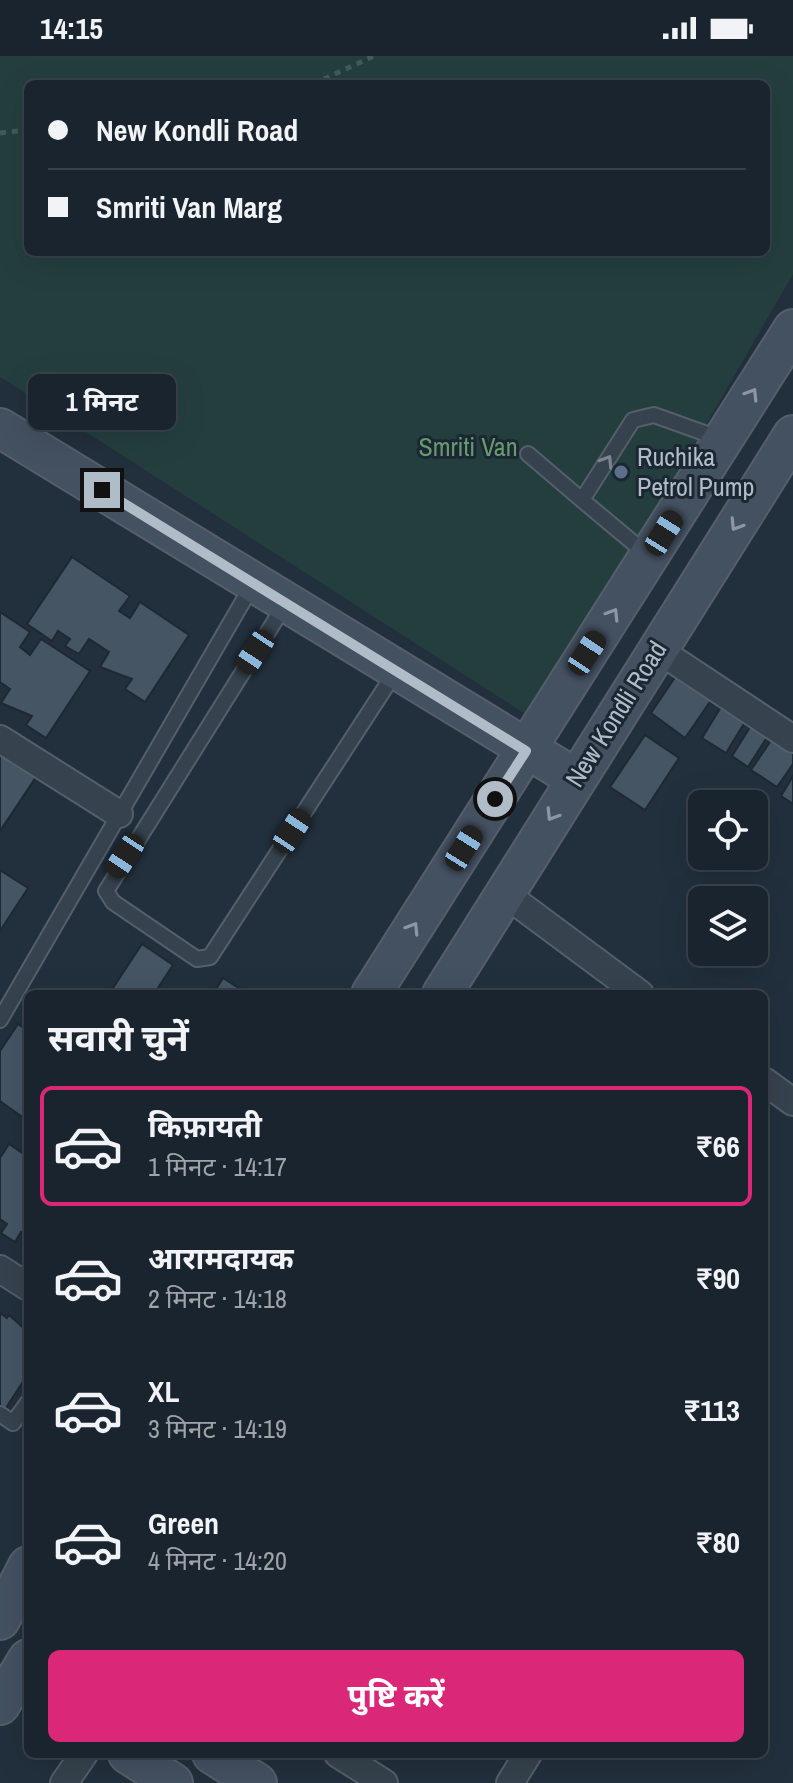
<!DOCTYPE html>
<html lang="hi">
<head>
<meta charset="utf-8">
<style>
	:root { --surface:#1a242e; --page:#27303a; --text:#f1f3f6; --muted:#9fa4aa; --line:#38414a; --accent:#db2777 }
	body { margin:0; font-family:"Archivo Narrow","Noto Sans Devanagari",sans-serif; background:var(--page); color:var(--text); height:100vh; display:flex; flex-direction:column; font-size:30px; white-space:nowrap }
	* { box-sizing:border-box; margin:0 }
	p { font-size:26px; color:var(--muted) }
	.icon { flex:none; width:44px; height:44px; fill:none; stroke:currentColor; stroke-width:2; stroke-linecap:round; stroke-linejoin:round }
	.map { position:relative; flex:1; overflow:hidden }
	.sheet { position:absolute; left:24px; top:934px; width:744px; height:768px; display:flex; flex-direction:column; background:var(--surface); border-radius:12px; box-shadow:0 8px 32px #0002,0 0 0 2px var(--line) }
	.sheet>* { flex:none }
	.guide { position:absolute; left:24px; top:24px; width:746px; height:176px; border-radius:12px; box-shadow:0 8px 32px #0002,0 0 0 2px var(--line); display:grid; align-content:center; height:176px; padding:0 24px; background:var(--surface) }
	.tools { position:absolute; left:688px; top:734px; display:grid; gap:16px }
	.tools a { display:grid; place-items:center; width:80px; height:80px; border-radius:12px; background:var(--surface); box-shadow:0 8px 32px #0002,0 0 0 2px var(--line); font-size:40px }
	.end { position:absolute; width:36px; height:36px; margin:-18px; border:10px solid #b1bcc9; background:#111; box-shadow:0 0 0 4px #111 }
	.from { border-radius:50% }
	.bubble { position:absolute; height:56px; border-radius:12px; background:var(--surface); box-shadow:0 8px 32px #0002,0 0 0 2px var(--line); font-size:26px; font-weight:700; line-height:56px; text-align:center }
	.car { position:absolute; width:24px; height:48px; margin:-24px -12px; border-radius:10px; box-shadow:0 0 6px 2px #0007; background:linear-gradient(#222 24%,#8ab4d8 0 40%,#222 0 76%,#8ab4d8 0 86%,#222 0) }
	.guide b { display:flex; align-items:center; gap:28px; height:76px; font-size:30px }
	.guide b+b { border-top:2px solid var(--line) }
	.guide i { width:20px; height:20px; background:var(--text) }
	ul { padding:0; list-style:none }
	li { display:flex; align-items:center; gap:24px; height:120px; margin:0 16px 12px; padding:0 8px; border:4px solid transparent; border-radius:12px }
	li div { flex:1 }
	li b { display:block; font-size:30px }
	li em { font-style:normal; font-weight:700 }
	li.selected { border-color:var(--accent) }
	li>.icon { width:72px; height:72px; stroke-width:1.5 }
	h2 { padding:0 24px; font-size:36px; line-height:96px }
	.button { display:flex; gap:16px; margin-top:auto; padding:16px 24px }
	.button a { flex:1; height:92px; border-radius:12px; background:var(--accent); color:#fff; font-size:32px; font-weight:700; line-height:92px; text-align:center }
	.status { display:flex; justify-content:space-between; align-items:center; height:56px; padding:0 40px; background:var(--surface); direction:ltr }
	.status svg { height:22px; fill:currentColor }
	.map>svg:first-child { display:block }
	.green { fill:#243e3e; fill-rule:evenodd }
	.building { fill:#455564; stroke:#1d2934; stroke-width:2 }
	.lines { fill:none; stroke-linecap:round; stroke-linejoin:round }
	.lane-casing { stroke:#545f6b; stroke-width:18 }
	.street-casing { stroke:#545f6b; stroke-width:30 }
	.secondary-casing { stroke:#545f6b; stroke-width:42 }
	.path { stroke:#425a5b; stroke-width:5; stroke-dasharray:6 6; stroke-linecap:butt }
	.lane { stroke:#36424d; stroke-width:14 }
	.street { stroke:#36424d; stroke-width:26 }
	.secondary { stroke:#445161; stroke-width:38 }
	.oneway { stroke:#8b97a5 }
	.oneway2 { stroke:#7a8591 }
	.route { stroke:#b1bcc9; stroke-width:10 }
	.service-dot { fill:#5c6f8a; stroke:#1b2732; stroke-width:3 }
	.labels { text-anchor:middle; stroke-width:6; stroke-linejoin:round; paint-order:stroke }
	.park-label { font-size:26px; fill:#679b6e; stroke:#1b2732 }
	.poi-label { font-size:26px; fill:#b1bcc9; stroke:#1b2732; text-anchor:start }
	.street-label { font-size:26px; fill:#b1bcc9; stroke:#1b2732 }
</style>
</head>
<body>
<div class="status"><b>14:15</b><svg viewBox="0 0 49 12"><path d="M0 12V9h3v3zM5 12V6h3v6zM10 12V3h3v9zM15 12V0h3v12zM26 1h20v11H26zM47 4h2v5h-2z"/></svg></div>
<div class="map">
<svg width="793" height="1727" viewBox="0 0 793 1727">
	<rect width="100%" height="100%" fill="#22303d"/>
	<!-- green -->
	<path class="green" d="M0,0H793V218L535,664L0,321ZM28,28H766V196H28Z"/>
	<!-- building -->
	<path class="building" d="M72,501L130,540L119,555L130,562L140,546L189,579L145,646L125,633L132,623L100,611L109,596L89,583L79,598L65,590L70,583L58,575L52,585L27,568Z
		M0,556L30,576L20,591L30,599L41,583L90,615L46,682L26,669L32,660L1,647L10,633L0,626Z
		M680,614L716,637L685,682L651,657Z
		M721,651L745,666L726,697L702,682Z
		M752,668L769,678L748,711L732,700Z
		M645,679L679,702L645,754L610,731Z
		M774,680L793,693V708L777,731L751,714Z
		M0,698L36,721L0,775Z
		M793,720V748L781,740Z
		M0,814L28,832L0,875Z
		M142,888L173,909L154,938H109Z
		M223,922L248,938H213Z
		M18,968L28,975L25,1063L0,1045V995Z
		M9,1088L28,1101V1181L21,1176L15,1186L1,1177L7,1168L0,1163V1102Z
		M0,1257L7,1262L9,1259L28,1276V1318L4,1355L0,1352Z"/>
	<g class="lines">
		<!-- lane casing -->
		<g class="lane-casing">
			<path id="lane" d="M528,398L582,444
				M649,500L582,444L633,364L654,359L721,383
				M286,547L106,835L113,846L197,903L210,901L396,615
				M0,964L253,528
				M0,1358L13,1367L28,1346"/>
		</g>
		<!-- street casing -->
		<g class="street-casing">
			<path id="street" d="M657,593L793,683
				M0,683L119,758
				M504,837L640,938
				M764,1025L793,1046
				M0,1213L28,1231
				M338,1698L384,1727
				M64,1727L84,1698
				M510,1727L528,1698"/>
		</g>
		<!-- secondary casing -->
		<g class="secondary-casing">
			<path id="secondary" d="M0,372L575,722
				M371,938L793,273
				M442,938L793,379
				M0,1564L28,1510
				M0,1649L28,1603
				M128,1698L173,1727
				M212,1698L257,1727"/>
		</g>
		<!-- path -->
		<path class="path" d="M313,28L374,0
			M0,77L28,74"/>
		<!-- lane -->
		<use href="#lane" class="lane"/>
		<!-- street -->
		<use href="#street" class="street"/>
		<!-- secondary -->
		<use href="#secondary" class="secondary"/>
	</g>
	<!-- one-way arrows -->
	<defs><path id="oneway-chevron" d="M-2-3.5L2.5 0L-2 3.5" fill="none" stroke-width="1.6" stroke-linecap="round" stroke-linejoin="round" transform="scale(2)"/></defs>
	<g class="oneway">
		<use href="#oneway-chevron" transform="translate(752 338) rotate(-58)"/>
		<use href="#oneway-chevron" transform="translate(736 469) rotate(122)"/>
		<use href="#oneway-chevron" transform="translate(613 558) rotate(-58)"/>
		<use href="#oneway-chevron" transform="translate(552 759) rotate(122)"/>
		<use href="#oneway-chevron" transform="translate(413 872) rotate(-58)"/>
	</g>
	<use class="oneway2" href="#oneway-chevron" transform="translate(607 405) rotate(-58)"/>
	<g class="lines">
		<!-- route -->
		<path class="route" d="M102,434L526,695L495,743"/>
	</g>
	<!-- markers -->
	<circle class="service-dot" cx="621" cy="416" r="8"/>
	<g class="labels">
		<!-- park labels -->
		<g class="park-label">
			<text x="468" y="400">Smriti Van</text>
		</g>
		<!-- poi labels -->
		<g class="poi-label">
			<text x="637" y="410">Ruchika<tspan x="637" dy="30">Petrol Pump</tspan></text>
		</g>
		<!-- street labels -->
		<g class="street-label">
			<text transform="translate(616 658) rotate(-58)" y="9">New Kondli Road</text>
		</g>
	</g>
</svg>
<div class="tools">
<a><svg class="icon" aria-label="locate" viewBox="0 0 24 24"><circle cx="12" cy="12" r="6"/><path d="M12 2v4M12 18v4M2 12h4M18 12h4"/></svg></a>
<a><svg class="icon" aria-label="layers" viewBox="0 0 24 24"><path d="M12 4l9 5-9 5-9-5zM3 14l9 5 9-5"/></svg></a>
</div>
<i class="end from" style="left:495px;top:743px"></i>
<i class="end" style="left:102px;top:434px"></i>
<div class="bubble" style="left:28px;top:318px;width:148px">1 मिनट</div>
<i class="car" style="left:664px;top:477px;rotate:32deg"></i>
<i class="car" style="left:255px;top:596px;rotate:213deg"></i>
<i class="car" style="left:587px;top:597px;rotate:33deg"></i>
<i class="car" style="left:292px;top:775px;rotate:33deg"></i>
<i class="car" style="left:464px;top:792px;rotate:32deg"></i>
<i class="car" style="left:125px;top:800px;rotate:213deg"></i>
<div class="guide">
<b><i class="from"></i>New Kondli Road</b>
<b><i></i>Smriti Van Marg</b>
</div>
<section class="sheet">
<h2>सवारी चुनें</h2>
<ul>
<li class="selected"><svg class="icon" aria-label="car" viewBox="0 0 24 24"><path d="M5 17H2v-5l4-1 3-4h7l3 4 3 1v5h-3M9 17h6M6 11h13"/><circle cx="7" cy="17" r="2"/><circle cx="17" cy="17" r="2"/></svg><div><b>किफ़ायती</b><p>1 मिनट · 14:17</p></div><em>₹66</em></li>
<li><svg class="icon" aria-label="car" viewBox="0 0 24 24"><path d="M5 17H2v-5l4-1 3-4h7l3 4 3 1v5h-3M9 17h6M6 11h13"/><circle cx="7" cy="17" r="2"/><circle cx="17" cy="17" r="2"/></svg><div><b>आरामदायक</b><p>2 मिनट · 14:18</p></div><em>₹90</em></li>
<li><svg class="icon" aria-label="car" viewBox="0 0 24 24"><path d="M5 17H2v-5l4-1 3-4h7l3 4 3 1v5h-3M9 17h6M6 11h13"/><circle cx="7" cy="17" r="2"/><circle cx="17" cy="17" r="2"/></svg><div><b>XL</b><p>3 मिनट · 14:19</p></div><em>₹113</em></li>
<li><svg class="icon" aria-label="car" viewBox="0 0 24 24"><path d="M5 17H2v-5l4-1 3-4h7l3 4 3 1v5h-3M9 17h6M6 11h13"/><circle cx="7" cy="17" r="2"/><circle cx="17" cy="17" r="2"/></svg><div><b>Green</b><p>4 मिनट · 14:20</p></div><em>₹80</em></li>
</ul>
<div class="button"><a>पुष्टि करें</a></div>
</section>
</div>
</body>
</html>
